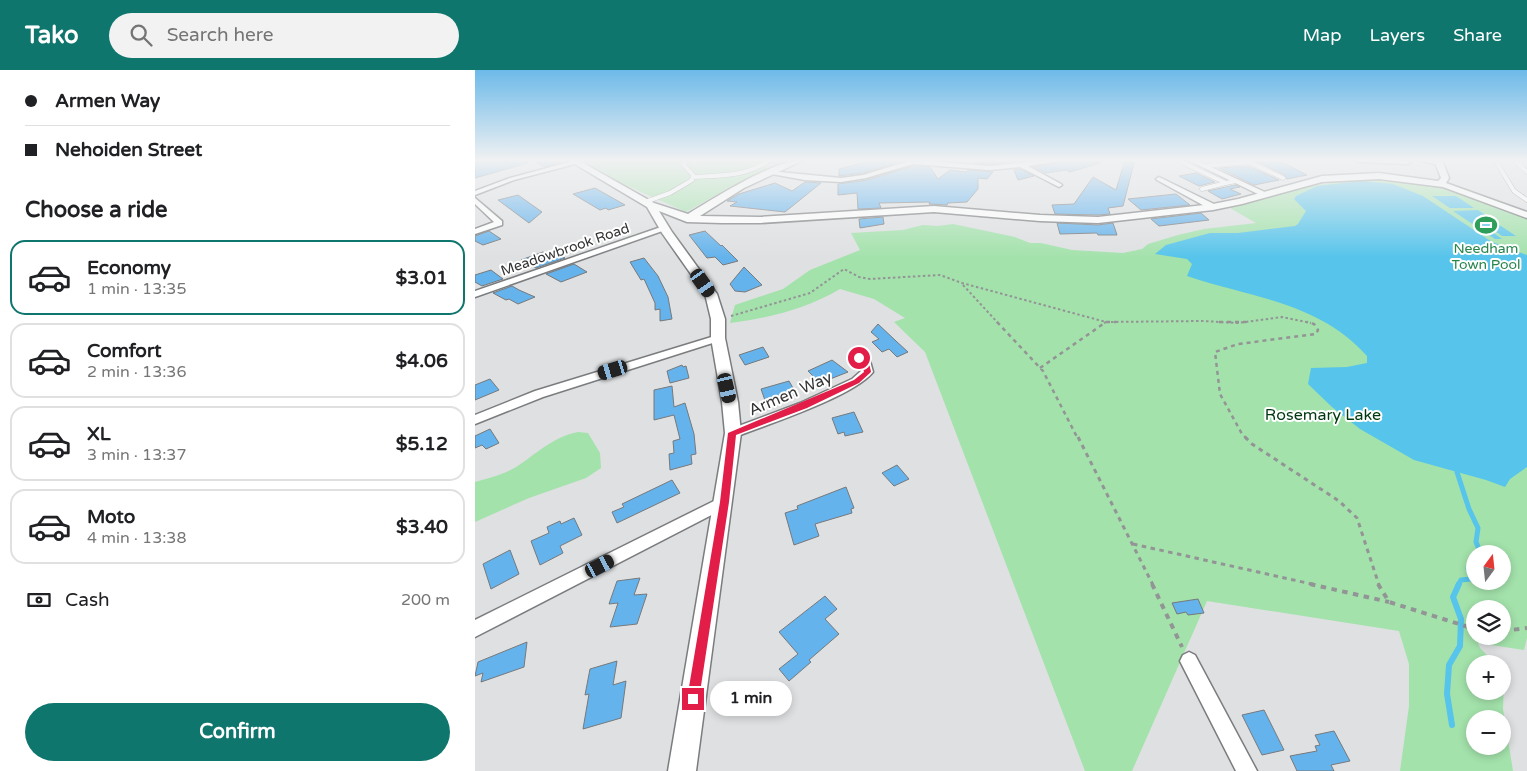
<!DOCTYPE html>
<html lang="en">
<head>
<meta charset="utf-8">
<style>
	:root { --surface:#fff; --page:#f2f2f2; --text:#202124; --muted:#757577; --line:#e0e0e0; --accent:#0f766e }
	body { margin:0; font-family:"Varela Round",sans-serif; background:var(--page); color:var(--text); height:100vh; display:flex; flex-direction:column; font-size:19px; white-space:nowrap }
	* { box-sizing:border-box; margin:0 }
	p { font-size:16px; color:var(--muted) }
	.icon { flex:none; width:28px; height:28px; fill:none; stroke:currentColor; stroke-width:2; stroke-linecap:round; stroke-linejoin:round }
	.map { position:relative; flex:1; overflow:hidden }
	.details { display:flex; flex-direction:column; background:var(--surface); width:475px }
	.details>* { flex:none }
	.banner { display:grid; align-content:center; height:110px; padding:0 25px; background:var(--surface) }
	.needle { width:32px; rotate:15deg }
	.fabs { position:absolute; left:991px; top:475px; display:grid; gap:10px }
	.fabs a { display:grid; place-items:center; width:45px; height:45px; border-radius:50%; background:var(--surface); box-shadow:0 2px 8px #0003; font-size:25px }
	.end { position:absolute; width:22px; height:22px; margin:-11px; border:6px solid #e11d48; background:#fff; box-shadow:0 0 0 2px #fff }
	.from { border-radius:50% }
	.bubble { position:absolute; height:35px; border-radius:18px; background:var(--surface); box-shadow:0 2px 8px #0003; font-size:16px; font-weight:700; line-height:35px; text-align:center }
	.car { position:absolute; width:15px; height:30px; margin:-15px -8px; border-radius:6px; box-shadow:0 0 4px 1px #0007; background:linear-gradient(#222 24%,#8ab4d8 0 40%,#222 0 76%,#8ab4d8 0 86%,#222 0) }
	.banner b { display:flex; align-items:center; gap:18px; height:48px; font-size:19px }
	.banner b+b { border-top:1px solid var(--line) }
	.banner i { width:12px; height:12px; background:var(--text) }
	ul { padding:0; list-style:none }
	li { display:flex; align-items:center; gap:15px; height:75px; margin:0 10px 8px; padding:0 15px; border:2px solid var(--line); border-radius:15px }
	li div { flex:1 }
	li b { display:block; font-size:19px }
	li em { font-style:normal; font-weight:700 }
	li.selected { border-color:var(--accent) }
	li>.icon { width:45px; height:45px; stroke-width:1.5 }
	h2 { padding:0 25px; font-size:22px; line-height:60px }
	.pay { display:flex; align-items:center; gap:12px; height:55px; padding:0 25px; font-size:19px }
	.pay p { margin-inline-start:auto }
	.primary-button { display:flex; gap:10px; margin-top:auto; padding:10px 25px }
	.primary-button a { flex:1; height:58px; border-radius:30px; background:var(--accent); color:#fff; font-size:20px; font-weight:700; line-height:58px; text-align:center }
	header { display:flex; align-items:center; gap:30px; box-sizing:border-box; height:70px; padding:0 25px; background:var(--accent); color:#fff }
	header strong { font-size:24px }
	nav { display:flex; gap:28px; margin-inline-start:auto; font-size:18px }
	.search { width:350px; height:45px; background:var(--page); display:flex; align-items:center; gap:12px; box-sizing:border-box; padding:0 18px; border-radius:28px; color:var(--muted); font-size:19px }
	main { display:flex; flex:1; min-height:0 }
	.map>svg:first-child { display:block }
	.green { fill:#a3e2ab; fill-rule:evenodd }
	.water { fill:#56c4eb }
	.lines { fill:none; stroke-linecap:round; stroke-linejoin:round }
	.stream-far1 { stroke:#56c4eb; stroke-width:5 }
	.stream { stroke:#56c4eb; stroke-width:6 }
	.building { fill:#64b3ec; stroke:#77797b }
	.service-casing { stroke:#7a7c7e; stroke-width:5 }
	.minor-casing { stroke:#7a7c7e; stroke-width:3 }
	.tertiary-casing { stroke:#7a7c7e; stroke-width:3 }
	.path-far3 { stroke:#939495; stroke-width:2; stroke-dasharray:2.5 2.5; stroke-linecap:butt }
	.path-far2 { stroke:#939495; stroke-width:2.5; stroke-dasharray:4 4; stroke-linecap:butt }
	.path-far1 { stroke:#939495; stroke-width:3; stroke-dasharray:4.5 4.5; stroke-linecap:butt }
	.path { stroke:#939495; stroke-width:4; stroke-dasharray:5.5 5.5; stroke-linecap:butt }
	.service { stroke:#fff; stroke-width:4 }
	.minor { fill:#fff; fill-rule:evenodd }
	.tertiary { fill:#fff; fill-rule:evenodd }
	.route { fill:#e11d48 }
	.labels { text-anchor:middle; stroke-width:4; stroke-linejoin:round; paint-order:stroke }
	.far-leisure-label { font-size:14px; fill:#27864d; stroke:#fff }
	.far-street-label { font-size:14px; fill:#343435; stroke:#fff }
	.street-label { font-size:16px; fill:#343435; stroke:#fff }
	.park-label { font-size:16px; fill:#003811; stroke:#fff }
</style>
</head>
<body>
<header>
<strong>Tako</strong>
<div class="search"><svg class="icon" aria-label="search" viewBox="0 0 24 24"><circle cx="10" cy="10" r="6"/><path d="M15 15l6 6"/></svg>Search here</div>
<nav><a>Map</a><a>Layers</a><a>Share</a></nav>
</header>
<main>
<section class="details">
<div class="banner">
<b><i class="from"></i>Armen Way</b>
<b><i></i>Nehoiden Street</b>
</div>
<h2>Choose a ride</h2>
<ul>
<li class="selected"><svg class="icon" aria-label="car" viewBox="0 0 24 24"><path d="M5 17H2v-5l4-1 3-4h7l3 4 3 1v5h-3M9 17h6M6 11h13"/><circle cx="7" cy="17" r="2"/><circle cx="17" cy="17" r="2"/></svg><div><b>Economy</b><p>1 min · 13:35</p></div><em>$3.01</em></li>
<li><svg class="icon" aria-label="car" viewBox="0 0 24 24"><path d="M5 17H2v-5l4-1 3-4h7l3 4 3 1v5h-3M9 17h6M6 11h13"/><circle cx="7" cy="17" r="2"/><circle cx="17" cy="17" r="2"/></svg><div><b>Comfort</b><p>2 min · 13:36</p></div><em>$4.06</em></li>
<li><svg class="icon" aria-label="car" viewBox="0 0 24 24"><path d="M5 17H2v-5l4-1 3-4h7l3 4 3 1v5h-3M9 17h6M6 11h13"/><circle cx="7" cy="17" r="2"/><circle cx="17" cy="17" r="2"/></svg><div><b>XL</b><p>3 min · 13:37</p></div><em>$5.12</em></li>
<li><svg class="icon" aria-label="car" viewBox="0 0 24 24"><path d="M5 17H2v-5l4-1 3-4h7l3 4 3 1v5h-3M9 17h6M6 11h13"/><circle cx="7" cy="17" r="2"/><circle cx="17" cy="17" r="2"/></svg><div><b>Moto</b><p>4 min · 13:38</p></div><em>$3.40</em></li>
</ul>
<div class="pay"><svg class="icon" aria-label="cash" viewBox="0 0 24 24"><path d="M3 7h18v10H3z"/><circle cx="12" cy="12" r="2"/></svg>Cash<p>200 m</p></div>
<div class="primary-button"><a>Confirm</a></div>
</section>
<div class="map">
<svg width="1052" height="701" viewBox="0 0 1052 701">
	<rect width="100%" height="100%" fill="#dee0e2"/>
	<!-- green -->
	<path class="green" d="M107,90H314L259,115L211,142L148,114Z
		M899,108L965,116L1052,149V568L1049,580L1003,573L1005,578L1021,594H1000V621H1028V604L1029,609L1028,639L1038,701H925L934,636V594L924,561L732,531L657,701H610L450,282L419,252L430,248L399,229L365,219C331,239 294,248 255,253L260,235L308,219L335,200L385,180L376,163L428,160L448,155L463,156L478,154L540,167L555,173H566L597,180L648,183L667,179L673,174L703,165L729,159L781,153L755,138L834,116ZM1000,484H1028V511H1000ZM1000,539H1028V566H1000ZM1000,649H1028V676H1000Z
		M103,362L113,363L125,383L126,398L111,408L54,428L0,452V412C14,408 28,405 41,397C60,385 79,366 103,362Z"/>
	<!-- water -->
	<path class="water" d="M887,111L918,114L948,126L1017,172L1052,185V397L1035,409L1030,417L1011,410L939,390L885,359L857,337L833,314L836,298L872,297L892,293V286C844,232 777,228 712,206L717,194L712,189L680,184L691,175L735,163H763L820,156L823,154L831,141L819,129L821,126L842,116Z
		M957,126H981L999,138H975Z
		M1003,140L1019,151H1005L1006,153L1023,154L1041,166H1027L1020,161H1016L1027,169H1020L978,141Z"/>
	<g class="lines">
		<!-- stream-far1 -->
		<path class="stream-far1" d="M982,402L994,439L1003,458L1001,472L1006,484
			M983,515L986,510L996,509L993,498L996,493H1000"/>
		<!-- stream -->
		<path class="stream" d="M977,655L972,624L974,595L985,576L986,549L978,527L984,514"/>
	</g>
	<!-- building -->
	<path class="building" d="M0,90H52L53,93L0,108Z
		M58,90H81L86,92L69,97Z
		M398,90H432L388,103L364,106V99Z
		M502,90H557L536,92L535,90V92L515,94L499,93Z
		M592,90H625V93L595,102L591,100L571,103L559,97L590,92Z
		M650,90L659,93L648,136L633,138L635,144L623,145L580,144L577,135L599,134L618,107L641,120Z
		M778,90H803L832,105L812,109L810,105Z
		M438,96L455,97L463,109L475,100L491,102L493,100L518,102L512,109L503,108V119L492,132L473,133L472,135L454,134L455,132L404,133L406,138L383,139L382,123L363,125V114L392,110Z
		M773,96L804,110L779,115L744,98Z
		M545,99L559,106L543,110L539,100Z
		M721,103L740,112L724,116L704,106Z
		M330,112L346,113L310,142L255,136L262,132L252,131L264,124L300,113L317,121Z
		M760,115L765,117L755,119L766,124L747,129L733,121Z
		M120,118L150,135L133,140L131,138L125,140L98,124Z
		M701,124L715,135L666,140L653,129Z
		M43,125L67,142L54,153L23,130Z
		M726,143L734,150L684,156L676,149Z
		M408,147L409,154L385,158L384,149Z
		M582,153L623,155L638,153L642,165H623L622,163L585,164Z
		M14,161L26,169L8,175L0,171V166Z
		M230,161L246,176L247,175L263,191L248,195L240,187L232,188L214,165Z
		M68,182L72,184L79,182L90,188L61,198L46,190Z
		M169,188L183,206L193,227L197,249L185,251V239L180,240V233L169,209L166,210L155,192Z
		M99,194L112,202L86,212L71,204Z
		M269,197L287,215L270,222L260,221L255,214Z
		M16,200L28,209L7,216L0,212V205Z
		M37,216L44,220L60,227L43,234L34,229L31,230L18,223Z
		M403,254L421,271L433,282L422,287L414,279L407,282L397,272L404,269L396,262Z
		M288,277L294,287L270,295L264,285Z
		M357,290L373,302L345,313L333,301Z
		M207,295L208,297L211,296L214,308L195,313L192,301Z
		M15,309L24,320L0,330V315Z
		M314,311L322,325L292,336L286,319Z
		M197,316L199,337L210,333L219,364L221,384L216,385L217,394L195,400L194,384L199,383L198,371L205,369L199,345L179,350V320Z
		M379,342L388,362L370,366L369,362L363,364L357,348Z
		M15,359L24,373L11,379L7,375L0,378V366Z
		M422,395L434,409L419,416L407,403Z
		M197,410L205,423L142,453L137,442L149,437L147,434Z
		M371,417L379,438L376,439L377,443L340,454L344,466L319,475L310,443L323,439L322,436Z
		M99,448L107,465L85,476L88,483L65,495L56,471L74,463L72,457L85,451L86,454Z
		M35,480L44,504L16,519L8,494Z
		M165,508L159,525L172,524L162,554L135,557L143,533L134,534L142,511Z
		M350,526L362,539L350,549L364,564L334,590L336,592L314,611L304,599L323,584L304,562Z
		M723,529L729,543L713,545L711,542L702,544L697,533Z
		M52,572L49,597L6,612L8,603L0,606L3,592Z
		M142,591L138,615L151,611L146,648L108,659L114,624L110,625L115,599Z
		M789,640L809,680L787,685L767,645Z
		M859,661L875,691L856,695L859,701H822L815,686L842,681L840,676L845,675L840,665Z"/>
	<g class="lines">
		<!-- service casing -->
		<g class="service-casing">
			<path id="service" d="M702,90L751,113L761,111
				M1020,90L1039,121L1052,130
				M1039,90L1052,102
				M729,96L774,92L808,108
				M219,107C246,105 272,107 294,90
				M727,119L751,113
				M170,132L195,123L217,110L218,105L209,95V90"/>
		</g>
		<!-- minor casing -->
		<g class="minor-casing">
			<path id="minor" d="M102,90L105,92L104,93L39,110L0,125V121L35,108Z
				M438,90L515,96L572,90H590L553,96L586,114L587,115L584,117L545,97L515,100L438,94L391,108L366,112L330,110L291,103L294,101L366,108L388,105Z
				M713,90H721L794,124L787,126Z
				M881,90H924L936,92L933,94L884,92Z
				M942,90H955L967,93L964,95Z
				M684,107L741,135L742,137L735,139L682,110L681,109Z
				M0,128L27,151V155L0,164V159L19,152L0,134Z
				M186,157L193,159L0,227V221Z
				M243,265L247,266L248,268L247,270L68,327L0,354V345L60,321Z
				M384,285L395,291L398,302C379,326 294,354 263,366H253L252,363L253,360L325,333L377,309L386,301V294L378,288Z
				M249,426L254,428L256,432L254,436L0,567V550Z
				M714,582L720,585L782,701H761L705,591L708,585Z"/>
		</g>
		<!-- tertiary casing -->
		<g class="tertiary-casing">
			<path id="tertiary" d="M93,90H103L179,133L213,144C238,129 302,88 329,90L269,118L225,146L285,147L459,136L565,145L623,147L738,134L763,129L847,106L904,103L963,111L966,108L959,90H967L974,108L971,113L1052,142V148L968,117L904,109L847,112L767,134L738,140L623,153L565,151L459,142L285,153H247L212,152L184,141L197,162L242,224L250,249V268L263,332L266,363L221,701H193L250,363L247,332L236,268V249L230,224L187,163L172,137Z"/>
		</g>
		<!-- path-far3 -->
		<path class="path-far3" d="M488,215L523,253
			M256,246L335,223L369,199L384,207L395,209L465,205L487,213L631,252L629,253
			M631,252L728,251L763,253L807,247L836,253"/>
		<!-- path-far2 -->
		<path class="path-far2" d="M522,252L568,301L603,369
			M631,252H641
			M744,252H771
			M565,298L631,252
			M772,369L767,364L745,324L740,282L763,274L841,264L843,260L839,254L832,252"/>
		<!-- path-far1 -->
		<path class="path-far1" d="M603,367L678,515
			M770,367L777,374L864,431L882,448L904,515
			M658,474L841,515"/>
		<!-- path -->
		<path class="path" d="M677,514L707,577
			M835,514L914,532
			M903,514L914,532L1000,559
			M1028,561L1052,558"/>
		<!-- service -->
		<use href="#service" class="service"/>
		<!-- minor -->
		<use href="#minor" class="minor"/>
		<!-- tertiary -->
		<use href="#tertiary" class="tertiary"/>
	</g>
	<!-- sky -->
	<linearGradient id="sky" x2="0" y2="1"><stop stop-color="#6dbae9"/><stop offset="0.48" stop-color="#f0f1f2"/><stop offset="1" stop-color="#f0f1f2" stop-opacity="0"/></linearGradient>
	<rect width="1052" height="188" fill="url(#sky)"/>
	<!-- route -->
	<path class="route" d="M381,286C391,285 395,294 396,302L384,313L332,338L261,365L254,432L224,629L223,634L218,635L214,634L212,629L245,432L253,363L379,310L389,302L387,294L381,289Z"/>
	<!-- icons -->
	<defs>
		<g id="stadium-bare" transform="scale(1.725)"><path d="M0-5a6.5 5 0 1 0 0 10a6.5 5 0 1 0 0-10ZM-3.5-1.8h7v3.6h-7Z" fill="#2e9e5b" stroke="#fff" stroke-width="2.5" paint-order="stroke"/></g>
	</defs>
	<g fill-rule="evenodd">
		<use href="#stadium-bare" x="1011" y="155"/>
	</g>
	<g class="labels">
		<!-- far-leisure labels -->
		<g class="far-leisure-label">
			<text x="1011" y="183">Needham<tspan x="1011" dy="16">Town Pool</tspan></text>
		</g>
		<!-- far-street labels -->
		<g class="far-street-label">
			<text transform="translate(90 179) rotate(-19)" y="5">Meadowbrook Road</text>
		</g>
		<!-- street labels -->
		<g class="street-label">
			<text transform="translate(315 323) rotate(-23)" y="6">Armen Way</text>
		</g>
		<!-- park labels -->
		<g class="park-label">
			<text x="848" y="350">Rosemary Lake</text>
		</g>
	</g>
</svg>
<div class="fabs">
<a><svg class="needle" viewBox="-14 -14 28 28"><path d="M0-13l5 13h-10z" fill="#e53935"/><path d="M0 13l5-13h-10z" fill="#757577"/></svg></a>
<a><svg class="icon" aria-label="layers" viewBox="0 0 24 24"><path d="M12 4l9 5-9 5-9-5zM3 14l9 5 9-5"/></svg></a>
<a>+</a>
<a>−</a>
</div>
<i class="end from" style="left:384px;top:288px"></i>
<i class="end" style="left:218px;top:629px"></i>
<div class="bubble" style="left:235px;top:611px;width:82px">1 min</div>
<i class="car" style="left:228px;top:213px;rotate:145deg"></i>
<i class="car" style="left:138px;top:300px;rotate:253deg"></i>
<i class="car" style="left:252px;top:318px;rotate:167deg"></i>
<i class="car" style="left:125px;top:496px;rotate:63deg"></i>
</div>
</main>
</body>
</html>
